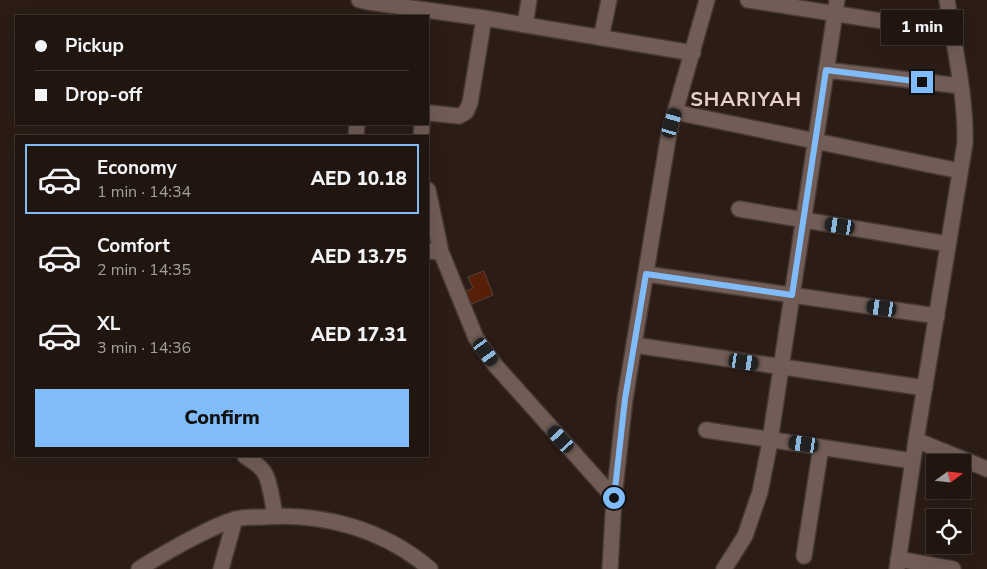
<!DOCTYPE html>
<html lang="en">
<head>
<meta charset="utf-8">
<style>
	:root { --surface:#211510; --page:#2d221e; --text:#f1f3f6; --muted:#a29f9f; --line:#3e3430; --accent:#81bcfa }
	body { margin:0; font-family:"Nunito Sans",sans-serif; background:var(--page); color:var(--text); height:100vh; display:flex; flex-direction:column; font-size:19px; white-space:nowrap }
	* { box-sizing:border-box; margin:0 }
	p { font-size:16px; color:var(--muted) }
	.icon { flex:none; width:28px; height:28px; fill:none; stroke:currentColor; stroke-width:2; stroke-linecap:round; stroke-linejoin:round }
	.map { position:relative; flex:1; overflow:hidden }
	.panel { position:absolute; left:15px; top:135px; width:414px; height:322px; display:flex; flex-direction:column; background:var(--surface); border-radius:0px; box-shadow:0 5px 20px #0002,0 0 0 1px var(--line) }
	.panel>* { flex:none }
	.guide { position:absolute; left:15px; top:15px; width:414px; height:110px; border-radius:0px; box-shadow:0 5px 20px #0002,0 0 0 1px var(--line); display:grid; align-content:center; height:110px; padding:0 20px; background:var(--surface) }
	.needle { width:32px; rotate:75deg }
	.buttons { position:absolute; left:926px; top:454px; display:grid; gap:10px }
	.buttons a { display:grid; place-items:center; width:45px; height:45px; border-radius:0px; background:var(--surface); box-shadow:0 5px 20px #0002,0 0 0 1px var(--line); font-size:25px }
	.end { position:absolute; width:22px; height:22px; margin:-11px; border:6px solid #81bcfa; background:#111; box-shadow:0 0 0 2px #111 }
	.from { border-radius:50% }
	.bubble { position:absolute; height:35px; border-radius:0px; background:var(--surface); box-shadow:0 5px 20px #0002,0 0 0 1px var(--line); font-size:16px; font-weight:800; line-height:35px; text-align:center }
	.car { position:absolute; width:15px; height:30px; margin:-15px -8px; border-radius:6px; box-shadow:0 0 4px 1px #0007; background:linear-gradient(#222 24%,#8ab4d8 0 40%,#222 0 76%,#8ab4d8 0 86%,#222 0) }
	.guide b { display:flex; align-items:center; gap:18px; height:48px; font-size:19px }
	.guide b+b { border-top:1px solid var(--line) }
	.guide i { width:12px; height:12px; background:var(--text) }
	ul { padding:9px 0 0; list-style:none }
	li { display:flex; align-items:center; gap:15px; height:70px; margin:0 10px 8px; padding:0 10px; border:2px solid transparent; border-radius:0px }
	li div { flex:1 }
	li b { display:block; font-size:19px }
	li em { font-style:normal; font-weight:800 }
	li.active { border-color:var(--accent) }
	li>.icon { width:45px; height:45px; stroke-width:1.5 }
	.action { display:flex; gap:10px; margin-top:auto; padding:10px 20px }
	.action a { flex:1; height:58px; border-radius:0px; background:var(--accent); color:#111; font-size:20px; font-weight:800; line-height:58px; text-align:center }
	.map>svg:first-child { display:block }
	.building { fill:#571f08; stroke:#55423c }
	.lines { fill:none; stroke-linecap:round; stroke-linejoin:round }
	.minor-casing { stroke:#453835; stroke-width:18 }
	.minor { stroke:#715d56; stroke-width:15 }
	.route { stroke:#81bcfa; stroke-width:6 }
	.labels { text-anchor:middle; stroke-width:4.5; stroke-linejoin:round; paint-order:stroke }
	.district-label { font-size:20px; font-weight:bold; letter-spacing:1px; fill:#e9d2c9; stroke:#2c1c16 }
</style>
</head>
<body>
<div class="map">
<svg width="987" height="569" viewBox="0 0 987 569">
	<rect width="100%" height="100%" fill="#2c1c16"/>
	<!-- building -->
	<path class="building" d="M484,271L493,295L469,305L464,292L473,288L468,277Z"/>
	<g class="lines">
		<!-- minor casing -->
		<g class="minor-casing">
			<path id="minor" d="M359,0L368,2L484,18L693,53
				M748,0L952,32
				M525,25L529,0
				M601,38L609,0
				M826,70L961,86
				M675,112L960,171
				M428,114L430,113L459,116L466,112L470,103L484,18
				M356,136L357,124
				M421,136L422,124
				M428,190L441,252
				M739,209L948,244
				M428,251L441,252L476,338L495,365L614,498
				M646,274L937,316
				M634,345L925,388
				M706,430L913,461
				M916,440L987,469
				M245,456C251,461 260,465 264,472C270,480 273,505 275,516
				M804,556L821,447
				M898,559L953,569
				M139,569C154,559 169,551 185,542C201,534 216,525 233,520C242,517 254,517 263,517C323,512 385,530 430,569
				M221,569L235,519
				M610,569L614,498L625,399L669,133L707,0
				M724,569L745,536L760,492L769,447L837,0
				M897,569L916,440L965,143C966,95 954,47 947,0"/>
		</g>
		<!-- minor -->
		<use href="#minor" class="minor"/>
	</g>
	<g class="lines">
		<!-- route -->
		<path class="route" d="M614,498L625,399L646,274L792,295L826,70L922,82"/>
	</g>
	<g class="labels">
		<!-- district labels -->
		<g class="district-label">
			<text x="746" y="106">SHARIYAH</text>
		</g>
	</g>
</svg>
<div class="buttons">
<a><svg class="needle" viewBox="-14 -14 28 28"><path d="M0-13l5 13h-10z" fill="#e53935"/><path d="M0 13l5-13h-10z" fill="#a29f9f"/></svg></a>
<a><svg class="icon" aria-label="locate" viewBox="0 0 24 24"><circle cx="12" cy="12" r="6"/><path d="M12 2v4M12 18v4M2 12h4M18 12h4"/></svg></a>
</div>
<i class="end from" style="left:614px;top:498px"></i>
<i class="end" style="left:922px;top:82px"></i>
<div class="bubble" style="left:881px;top:10px;width:82px">1 min</div>
<i class="car" style="left:672px;top:123px;rotate:17deg"></i>
<i class="car" style="left:840px;top:226px;rotate:279deg"></i>
<i class="car" style="left:882px;top:308px;rotate:278deg"></i>
<i class="car" style="left:486px;top:352px;rotate:144deg"></i>
<i class="car" style="left:744px;top:362px;rotate:99deg"></i>
<i class="car" style="left:561px;top:439px;rotate:318deg"></i>
<i class="car" style="left:804px;top:444px;rotate:278deg"></i>
<div class="guide">
<b><i class="from"></i>Pickup</b>
<b><i></i>Drop-off</b>
</div>
<section class="panel">
<ul>
<li class="active"><svg class="icon" aria-label="car" viewBox="0 0 24 24"><path d="M5 17H2v-5l4-1 3-4h7l3 4 3 1v5h-3M9 17h6M6 11h13"/><circle cx="7" cy="17" r="2"/><circle cx="17" cy="17" r="2"/></svg><div><b>Economy</b><p>1 min · 14:34</p></div><em>AED 10.18</em></li>
<li><svg class="icon" aria-label="car" viewBox="0 0 24 24"><path d="M5 17H2v-5l4-1 3-4h7l3 4 3 1v5h-3M9 17h6M6 11h13"/><circle cx="7" cy="17" r="2"/><circle cx="17" cy="17" r="2"/></svg><div><b>Comfort</b><p>2 min · 14:35</p></div><em>AED 13.75</em></li>
<li><svg class="icon" aria-label="car" viewBox="0 0 24 24"><path d="M5 17H2v-5l4-1 3-4h7l3 4 3 1v5h-3M9 17h6M6 11h13"/><circle cx="7" cy="17" r="2"/><circle cx="17" cy="17" r="2"/></svg><div><b>XL</b><p>3 min · 14:36</p></div><em>AED 17.31</em></li>
</ul>
<div class="action"><a>Confirm</a></div>
</section>
</div>
</body>
</html>
